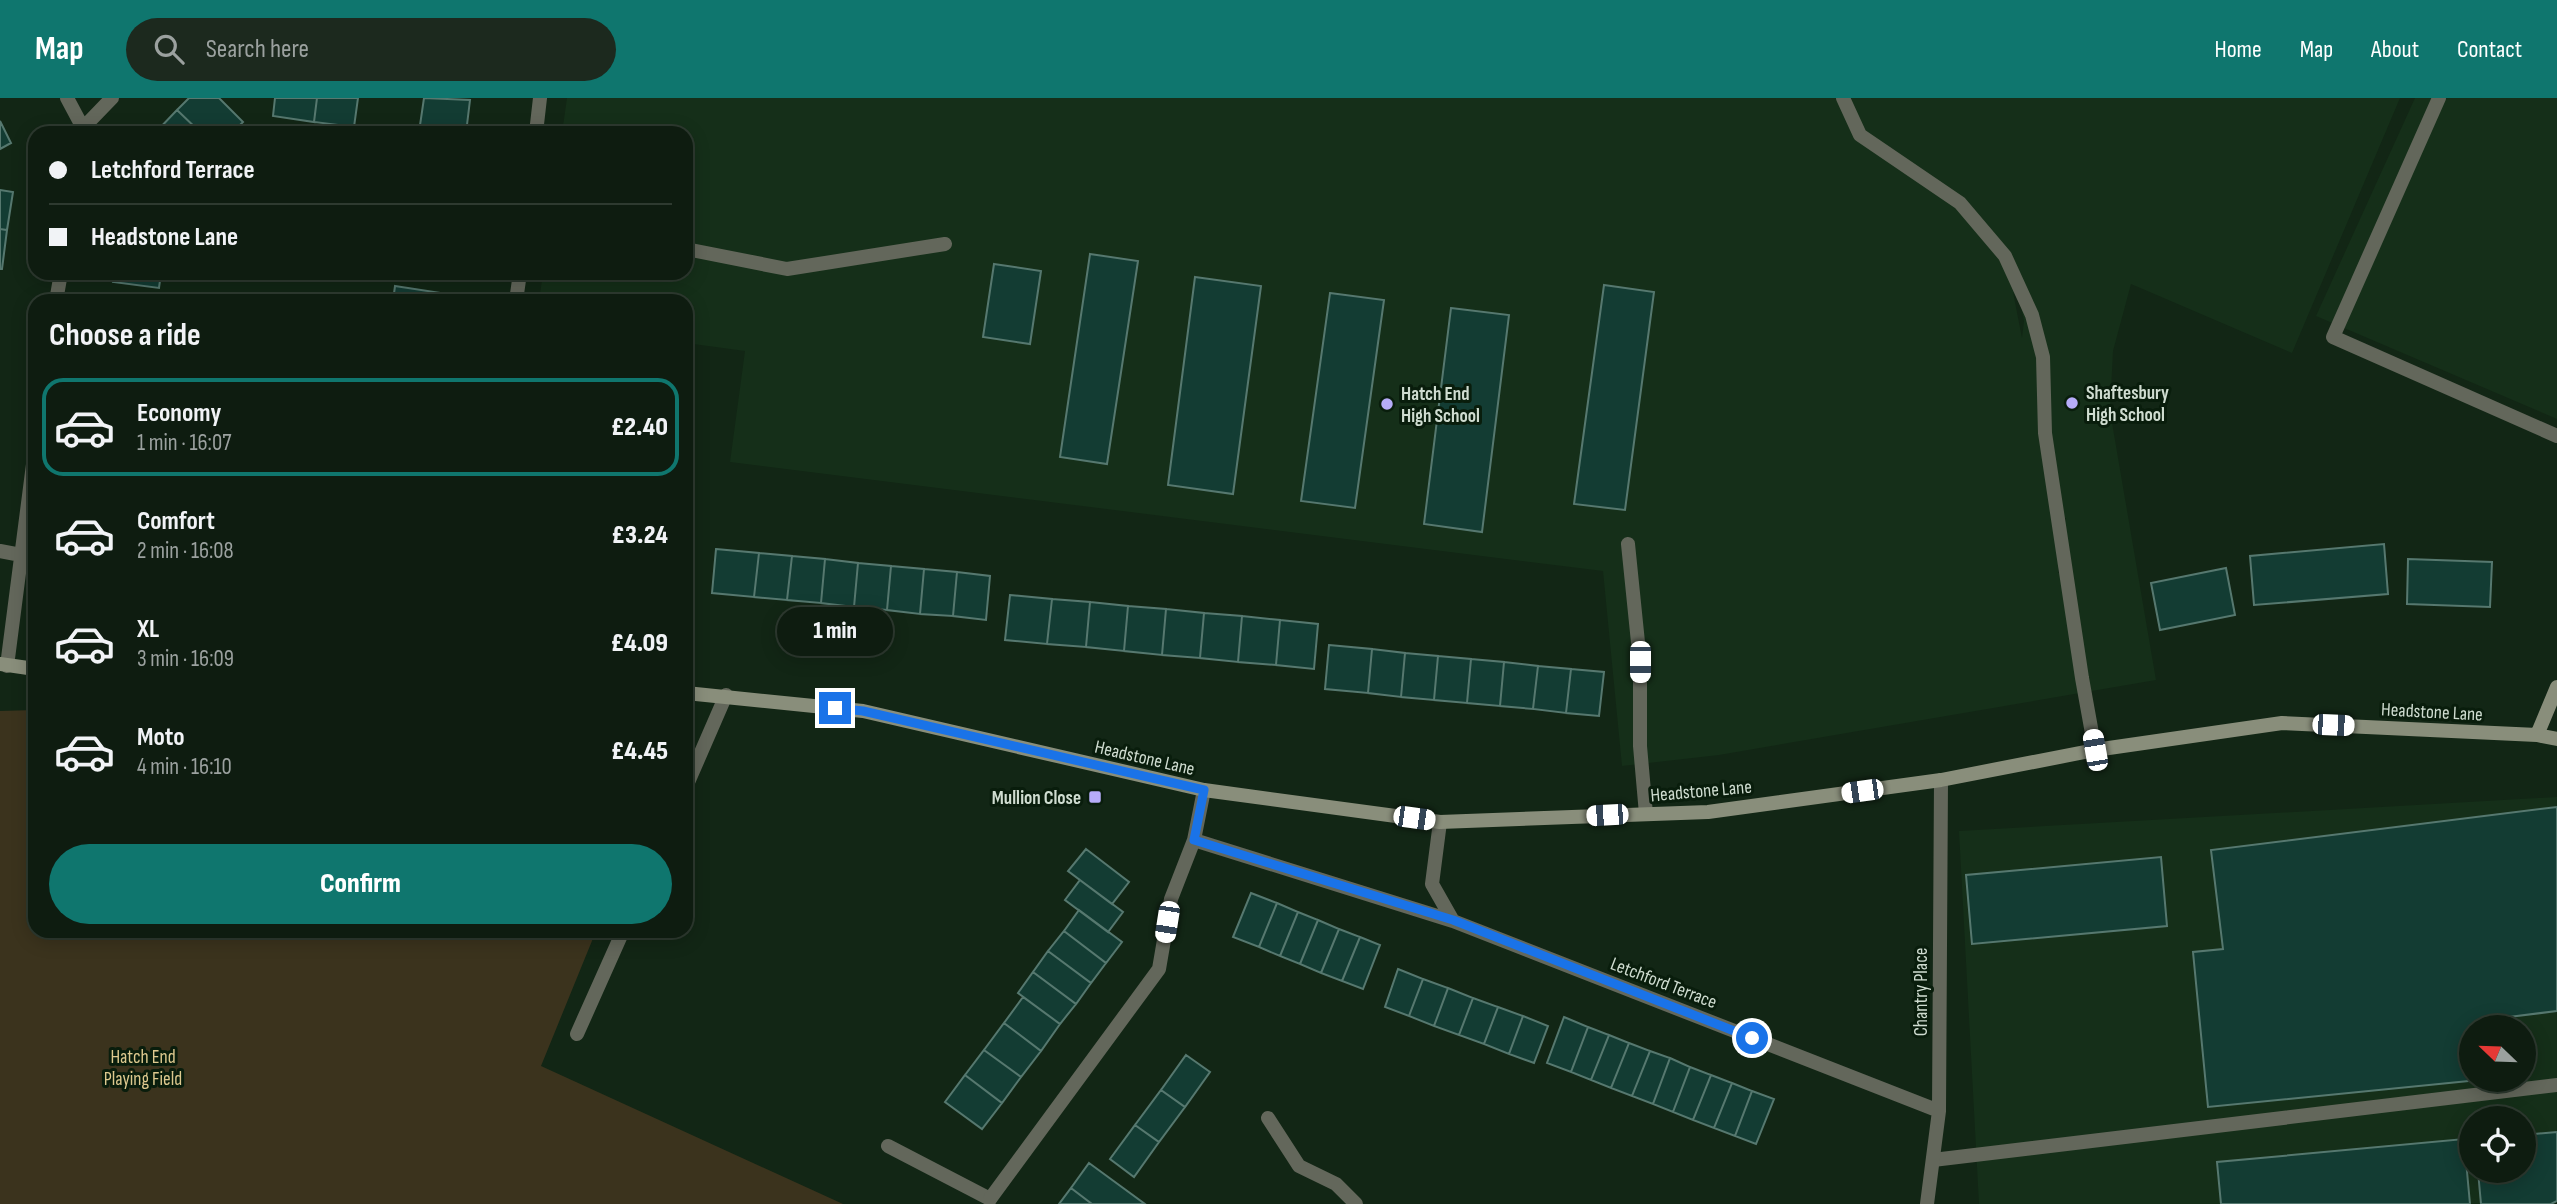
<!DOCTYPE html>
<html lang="en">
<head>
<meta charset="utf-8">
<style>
	:root { --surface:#0e1c10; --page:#1c291e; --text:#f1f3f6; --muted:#9ba19f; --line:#2e3a30; --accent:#0f766e }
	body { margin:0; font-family:"Sofia Sans Condensed",sans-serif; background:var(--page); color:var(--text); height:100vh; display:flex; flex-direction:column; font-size:26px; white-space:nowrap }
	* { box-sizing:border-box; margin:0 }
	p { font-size:23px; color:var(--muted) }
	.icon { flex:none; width:38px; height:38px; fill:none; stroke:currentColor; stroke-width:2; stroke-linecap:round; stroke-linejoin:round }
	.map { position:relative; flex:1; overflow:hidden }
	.details { position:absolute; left:28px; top:196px; width:665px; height:644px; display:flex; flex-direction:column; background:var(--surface); border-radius:21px; box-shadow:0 4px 18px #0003,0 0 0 2px var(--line) }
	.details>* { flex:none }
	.guide { position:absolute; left:28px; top:28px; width:665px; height:154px; border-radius:21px; box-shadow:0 4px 18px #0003,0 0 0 2px var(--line); display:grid; align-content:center; height:154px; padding:0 21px; background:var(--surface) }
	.needle { width:46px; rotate:293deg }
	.controls { position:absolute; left:2459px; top:917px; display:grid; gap:14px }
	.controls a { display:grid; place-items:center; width:77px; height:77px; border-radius:50%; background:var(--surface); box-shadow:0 4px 18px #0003,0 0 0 2px var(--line); font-size:35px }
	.end { position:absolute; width:32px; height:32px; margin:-16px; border:9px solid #1a73e8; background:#fff; box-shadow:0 0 0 4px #fff }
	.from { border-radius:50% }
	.bubble { position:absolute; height:49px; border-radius:24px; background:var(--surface); box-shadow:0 4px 18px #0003,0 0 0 2px var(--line); font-size:23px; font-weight:800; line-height:49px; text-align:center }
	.car { position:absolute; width:21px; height:42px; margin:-21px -10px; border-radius:9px; box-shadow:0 0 5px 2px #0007; background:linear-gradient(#fff 24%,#345 0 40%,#fff 0 76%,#345 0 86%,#fff 0) }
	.guide b { display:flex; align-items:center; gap:24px; height:66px; font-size:26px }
	.guide b+b { border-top:2px solid var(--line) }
	.guide i { width:18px; height:18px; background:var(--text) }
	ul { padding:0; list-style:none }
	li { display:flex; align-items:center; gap:21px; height:98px; margin:0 14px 10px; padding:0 7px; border:4px solid transparent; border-radius:21px }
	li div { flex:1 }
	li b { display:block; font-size:26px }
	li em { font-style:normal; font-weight:800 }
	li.active { border-color:var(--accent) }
	li>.icon { width:63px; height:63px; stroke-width:1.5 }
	h2 { padding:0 21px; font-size:32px; line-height:84px }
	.button { display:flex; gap:14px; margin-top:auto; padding:14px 21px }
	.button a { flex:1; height:80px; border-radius:42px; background:var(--accent); color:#fff; font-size:28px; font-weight:800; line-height:80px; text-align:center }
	header { display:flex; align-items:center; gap:42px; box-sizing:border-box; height:98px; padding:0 35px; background:var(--accent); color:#fff }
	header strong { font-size:33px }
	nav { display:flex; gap:38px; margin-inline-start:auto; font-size:24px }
	.search { width:490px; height:63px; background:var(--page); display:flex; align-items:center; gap:18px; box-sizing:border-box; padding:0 24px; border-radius:38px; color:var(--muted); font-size:26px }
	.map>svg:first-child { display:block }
	.built { fill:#152f19; fill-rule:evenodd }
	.green { fill:#3b331d }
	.building { fill:#133c33; stroke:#56786f; stroke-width:2 }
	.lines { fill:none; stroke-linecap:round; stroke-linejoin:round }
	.lane { stroke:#63675b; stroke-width:14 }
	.street { stroke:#63675b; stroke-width:14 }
	.secondary { stroke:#898e7b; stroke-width:14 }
	.route { stroke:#1a73e8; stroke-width:9 }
	.poi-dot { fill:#b6acf8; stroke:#091d0c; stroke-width:2.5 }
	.labels { text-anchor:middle; stroke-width:6; stroke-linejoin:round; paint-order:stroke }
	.poi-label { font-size:19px; font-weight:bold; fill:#cfdcd0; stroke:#091d0c; text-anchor:start }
	.street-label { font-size:19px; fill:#cfdcd0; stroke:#091d0c }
	.park-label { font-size:19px; fill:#dec98f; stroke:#091d0c }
</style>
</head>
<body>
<header>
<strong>Map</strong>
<div class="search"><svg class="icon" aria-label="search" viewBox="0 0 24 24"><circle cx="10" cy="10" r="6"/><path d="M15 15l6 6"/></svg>Search here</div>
<nav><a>Home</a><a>Map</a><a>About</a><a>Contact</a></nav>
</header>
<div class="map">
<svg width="2557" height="1106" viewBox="0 0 2557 1106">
	<rect width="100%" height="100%" fill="#122615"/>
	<!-- built -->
	<path class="built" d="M567,0H2400L2292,255L2131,186L2113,253L2110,313L2156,582L1719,657L1622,668L1603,473L730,364L745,253L686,245V203H539L543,175H686V35H562ZM2013,194L2021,208L2024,223L2022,240ZM2066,420L2059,475H2058L2061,421Z
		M2415,0H2557V321L2316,218Z
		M2557,699V1099L2544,1106H1979L1959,733ZM2471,929H2524V982H2471ZM2471,1020H2524V1073H2471Z"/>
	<!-- green -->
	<path class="green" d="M35,612V833H596L541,968L843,1106H0V613Z"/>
	<!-- building -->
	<path class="building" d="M189,0H219L243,24L232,35H201L177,12Z
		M275,0H317L314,24L273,18Z
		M317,0H358L354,29L314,24Z
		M424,0L470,2L466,35L419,34Z
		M177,12L201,35H155Z
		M0,23L11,45L0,51Z
		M0,92L13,94L7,132L0,131Z
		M0,131L7,132L2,171H0Z
		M1090,156L1138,163L1107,366L1060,359Z
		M994,166L1041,173L1030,246L983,239Z
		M114,175H161L159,190L113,184Z
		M1195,179L1261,188L1233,396L1168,387Z
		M1604,187L1654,194L1625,412L1574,406Z
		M395,188L441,195L440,203H393Z
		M1330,195L1384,202L1355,410L1301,403Z
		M1451,210L1509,217L1482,434L1424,426Z
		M2384,446L2388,496L2254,507L2250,458Z
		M716,451L759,455L754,499L712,495Z
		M759,455L792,458L787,502L754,499Z
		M792,458L825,461L821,505L787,502Z
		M825,461L858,465L854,509L821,505Z
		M2408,461L2492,464L2490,509L2407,506Z
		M858,465L891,468L887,512L854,509Z
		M891,468L924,471L920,516L887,512Z
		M2226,470L2235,517L2160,532L2151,485Z
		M924,471L957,474L953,518L920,516Z
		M957,474L990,478L986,522L953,518Z
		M1010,497L1052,501L1047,546L1005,542Z
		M1052,501L1090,504L1086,549L1047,546Z
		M1090,504L1128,508L1124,553L1086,549Z
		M1128,508L1166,511L1162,557L1124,553Z
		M1166,511L1204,515L1200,560L1162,557Z
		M1204,515L1242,518L1238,564L1200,560Z
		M1242,518L1280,522L1276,567L1238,564Z
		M1280,522L1318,526L1314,571L1276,567Z
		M1329,547L1372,551L1368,595L1325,591Z
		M1372,551L1405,555L1401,599L1368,595Z
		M1405,555L1438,558L1434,602L1401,599Z
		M1438,558L1471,561L1467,605L1434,602Z
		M1471,561L1504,564L1500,608L1467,605Z
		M1504,564L1538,568L1533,611L1500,608Z
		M1538,568L1571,571L1566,615L1533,611Z
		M1571,571L1604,574L1599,618L1566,615Z
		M2557,709V913L2493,921L2494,929H2471V982H2479L2208,1009L2193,854L2223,851L2211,752Z
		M1086,751L1129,784L1112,806L1068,773Z
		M2161,759L2167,828L1972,846L1966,777Z
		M1080,782L1123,814L1108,834L1065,802Z
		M1251,795L1277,805L1259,849L1233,839Z
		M1277,805L1298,814L1280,858L1259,849Z
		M1079,812L1122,844L1106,865L1064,833Z
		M1298,814L1318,822L1300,866L1280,858Z
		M1318,822L1339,831L1321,875L1300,866Z
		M1339,831L1360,839L1342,883L1321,875Z
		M1064,833L1106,865L1091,885L1048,853Z
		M1360,839L1380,847L1363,891L1342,883Z
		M1048,853L1091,885L1076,906L1033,874Z
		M1398,871L1423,881L1409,918L1385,909Z
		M1033,874L1076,906L1060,926L1018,895Z
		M1423,881L1448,890L1434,928L1409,918Z
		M1448,890L1473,900L1459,937L1434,928Z
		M1023,899L1060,926L1041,953L1004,925Z
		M1473,900L1498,909L1484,946L1459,937Z
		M1498,909L1523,918L1509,956L1484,946Z
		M1523,918L1548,928L1534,965L1509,956Z
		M1564,919L1588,929L1571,974L1547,965Z
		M1004,925L1041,953L1021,979L984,952Z
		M1588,929L1609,937L1591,982L1571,974Z
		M1609,937L1629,945L1611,990L1591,982Z
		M1629,945L1650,953L1632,998L1611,990Z
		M984,952L1021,979L1002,1005L965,977Z
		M1650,953L1670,960L1653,1006L1632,998Z
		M1186,957L1210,974L1185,1009L1161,992Z
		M1670,960L1690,969L1673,1014L1653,1006Z
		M1690,969L1711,977L1693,1022L1673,1014Z
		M965,977L1002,1005L982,1031L945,1004Z
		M1711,977L1732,985L1714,1030L1693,1022Z
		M1732,985L1752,993L1735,1038L1714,1030Z
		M1161,992L1185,1009L1159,1044L1135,1027Z
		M1752,993L1774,1001L1756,1046L1735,1038Z
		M1135,1027L1159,1044L1134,1079L1110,1061Z
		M2557,1034V1103L2551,1106H2481L2478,1073H2524V1037Z
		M2464,1041L2470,1106H2221L2217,1064Z
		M1089,1065L1145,1106H1092L1071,1090Z
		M1071,1090L1092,1106H1059Z"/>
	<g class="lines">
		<!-- lane -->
		<path class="lane" d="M1843,0L1860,37L1960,105L2005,158L2032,217L2043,259L2045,335L2082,580L2095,652
			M2439,0L2333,239L2557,338
			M686,151L787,171L945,146
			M1628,446L1640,564V648L1646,716
			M1268,1020L1299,1068L1336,1086L1356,1106
			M888,1048L990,1101
			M1933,1062L2557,987"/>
		<!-- street -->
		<path class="street" d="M67,0L83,30
			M82,35L83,30L112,0
			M536,35L540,0
			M56,203L61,175
			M516,203L520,175
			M0,453L21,457
			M7,568L35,351
			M686,689L726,597
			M1440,724L1432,786L1453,823L1939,1013
			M1194,742L1453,823
			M577,936L623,833
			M990,1101L1159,871L1171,801L1194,742L1204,692
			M1927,1106L1939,1013L1941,682"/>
		<!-- secondary -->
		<path class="secondary" d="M0,566L35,571
			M686,595L863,613L1204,692L1440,724L1708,714L1941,682L2095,652L2282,625L2537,637L2557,641
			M2537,637L2557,589"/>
	</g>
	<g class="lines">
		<!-- route -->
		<path class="route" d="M835,610L863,613L1204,692L1194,742L1453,822L1752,940"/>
	</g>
	<!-- markers -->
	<g class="poi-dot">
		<circle cx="2072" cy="305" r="7"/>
		<circle cx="1387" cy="306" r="7"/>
		<rect x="1088" y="692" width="14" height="14" rx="3.5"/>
	</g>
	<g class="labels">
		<!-- poi labels -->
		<g class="poi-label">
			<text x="2086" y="301">Shaftesbury<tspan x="2086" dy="22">High School</tspan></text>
			<text x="1401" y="302">Hatch End<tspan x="1401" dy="22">High School</tspan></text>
			<text x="1081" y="706" text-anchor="end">Mullion Close</text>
		</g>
		<!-- street labels -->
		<g class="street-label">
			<text transform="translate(2432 613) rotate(3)" y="7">Headstone Lane</text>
			<text transform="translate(1145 659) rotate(13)" y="7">Headstone Lane</text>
			<text transform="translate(1701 692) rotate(-5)" y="7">Headstone Lane</text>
			<text transform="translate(1664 884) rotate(21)" y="7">Letchford Terrace</text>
			<text transform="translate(1920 894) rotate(-90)" y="7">Chantry Place</text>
		</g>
		<!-- park labels -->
		<g class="park-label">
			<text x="143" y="965">Hatch End<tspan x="143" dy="22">Playing Field</tspan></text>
		</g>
	</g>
</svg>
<div class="controls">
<a><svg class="needle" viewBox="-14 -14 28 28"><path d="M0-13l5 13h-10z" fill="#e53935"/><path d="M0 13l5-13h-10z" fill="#9ba19f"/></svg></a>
<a><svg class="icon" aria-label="locate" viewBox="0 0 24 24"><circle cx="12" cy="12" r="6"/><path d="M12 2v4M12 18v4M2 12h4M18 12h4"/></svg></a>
</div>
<i class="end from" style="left:1752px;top:940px"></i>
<i class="end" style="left:835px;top:610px"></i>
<div class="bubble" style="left:777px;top:509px;width:116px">1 min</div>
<i class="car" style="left:1640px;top:564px;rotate:180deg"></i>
<i class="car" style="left:2333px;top:627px;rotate:92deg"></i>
<i class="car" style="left:2095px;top:652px;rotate:350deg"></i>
<i class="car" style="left:1862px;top:693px;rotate:262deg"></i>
<i class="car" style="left:1607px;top:717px;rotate:267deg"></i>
<i class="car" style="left:1414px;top:720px;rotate:98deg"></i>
<i class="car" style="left:1167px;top:824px;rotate:189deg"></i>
<div class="guide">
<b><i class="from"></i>Letchford Terrace</b>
<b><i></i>Headstone Lane</b>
</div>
<section class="details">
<h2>Choose a ride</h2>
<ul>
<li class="active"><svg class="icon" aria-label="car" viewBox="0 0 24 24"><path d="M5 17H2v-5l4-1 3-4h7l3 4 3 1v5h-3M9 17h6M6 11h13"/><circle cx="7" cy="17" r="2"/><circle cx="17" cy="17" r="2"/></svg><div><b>Economy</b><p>1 min · 16:07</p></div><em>£2.40</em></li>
<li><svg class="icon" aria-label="car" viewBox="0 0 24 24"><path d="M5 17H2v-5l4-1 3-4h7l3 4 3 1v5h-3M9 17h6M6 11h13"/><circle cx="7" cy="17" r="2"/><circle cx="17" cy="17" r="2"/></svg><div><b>Comfort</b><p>2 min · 16:08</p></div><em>£3.24</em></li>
<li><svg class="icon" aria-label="car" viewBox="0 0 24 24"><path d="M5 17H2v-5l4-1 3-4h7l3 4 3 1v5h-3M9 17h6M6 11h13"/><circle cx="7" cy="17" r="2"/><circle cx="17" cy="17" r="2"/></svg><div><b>XL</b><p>3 min · 16:09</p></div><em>£4.09</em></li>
<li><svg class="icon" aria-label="car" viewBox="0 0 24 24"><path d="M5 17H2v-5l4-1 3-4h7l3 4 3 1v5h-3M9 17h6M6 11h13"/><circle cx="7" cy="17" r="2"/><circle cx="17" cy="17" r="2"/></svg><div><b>Moto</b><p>4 min · 16:10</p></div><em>£4.45</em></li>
</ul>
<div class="button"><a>Confirm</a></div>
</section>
</div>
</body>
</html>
